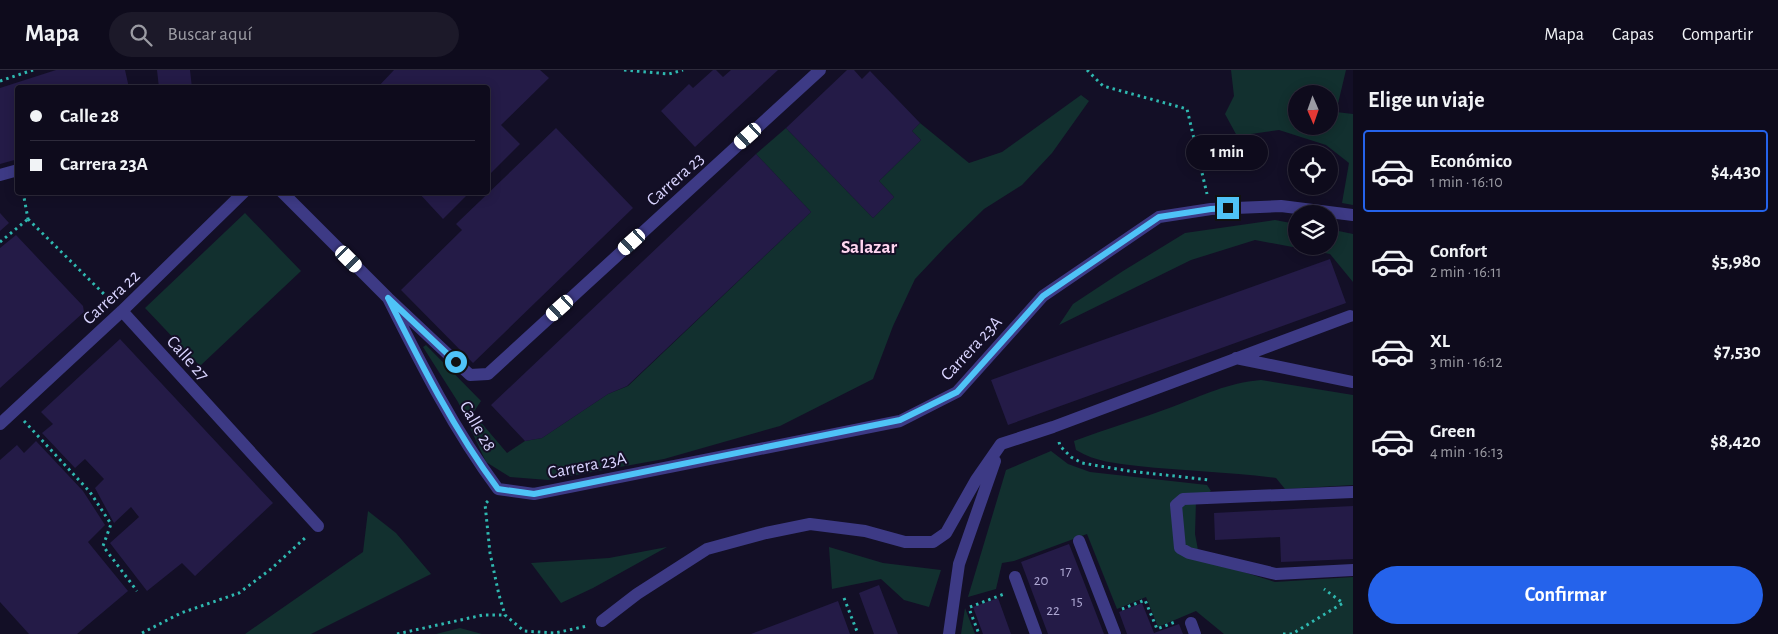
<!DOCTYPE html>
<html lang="es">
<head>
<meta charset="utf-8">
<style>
	:root { --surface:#0e0b1c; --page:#1c1929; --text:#f1f3f6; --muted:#9b9ba3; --line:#2e2b3b; --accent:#2563eb }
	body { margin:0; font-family:"Alegreya Sans",sans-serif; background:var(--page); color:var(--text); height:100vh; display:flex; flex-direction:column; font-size:19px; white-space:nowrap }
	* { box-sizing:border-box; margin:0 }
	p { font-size:16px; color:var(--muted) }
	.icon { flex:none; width:28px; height:28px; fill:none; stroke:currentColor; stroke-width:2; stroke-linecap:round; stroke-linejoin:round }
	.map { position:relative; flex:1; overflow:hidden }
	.side { display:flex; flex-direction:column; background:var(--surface); width:425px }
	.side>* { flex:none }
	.top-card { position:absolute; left:15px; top:15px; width:475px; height:110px; border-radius:5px; box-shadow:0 2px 12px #0003,0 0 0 1px var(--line); display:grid; align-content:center; height:110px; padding:0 15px; background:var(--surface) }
	.needle { width:32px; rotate:178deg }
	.tools { position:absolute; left:1288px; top:15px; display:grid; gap:10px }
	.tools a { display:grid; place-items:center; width:50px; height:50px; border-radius:50%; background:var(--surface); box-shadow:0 2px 12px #0003,0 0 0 1px var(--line); font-size:25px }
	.end { position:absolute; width:22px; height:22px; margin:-11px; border:6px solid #4fc3f7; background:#111; box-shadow:0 0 0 2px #111 }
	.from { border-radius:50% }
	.bubble { position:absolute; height:35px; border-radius:18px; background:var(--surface); box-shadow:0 2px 12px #0003,0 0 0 1px var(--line); font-size:16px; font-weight:700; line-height:35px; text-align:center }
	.car { position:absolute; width:15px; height:30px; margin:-15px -8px; border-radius:6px; box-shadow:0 0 4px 1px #0007; background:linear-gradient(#fff 24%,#345 0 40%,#fff 0 76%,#345 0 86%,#fff 0) }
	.top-card b { display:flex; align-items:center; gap:18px; height:48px; font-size:19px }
	.top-card b+b { border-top:1px solid var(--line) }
	.top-card i { width:12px; height:12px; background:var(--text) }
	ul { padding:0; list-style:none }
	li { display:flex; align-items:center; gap:15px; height:82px; margin:0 10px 8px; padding:0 5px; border:2px solid transparent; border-radius:5px }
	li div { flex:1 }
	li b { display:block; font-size:19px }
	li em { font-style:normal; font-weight:700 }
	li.on { border-color:var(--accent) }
	li>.icon { width:45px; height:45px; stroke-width:1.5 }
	h2 { padding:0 15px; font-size:22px; line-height:60px }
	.action { display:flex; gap:10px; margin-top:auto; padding:10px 15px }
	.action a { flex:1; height:58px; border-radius:30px; background:var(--accent); color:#fff; font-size:20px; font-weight:700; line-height:58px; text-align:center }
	header { display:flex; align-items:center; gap:30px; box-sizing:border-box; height:70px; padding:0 25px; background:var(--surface); border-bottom:1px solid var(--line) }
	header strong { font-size:24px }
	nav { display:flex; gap:28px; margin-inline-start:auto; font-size:18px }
	.search { width:350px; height:45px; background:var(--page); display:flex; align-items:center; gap:12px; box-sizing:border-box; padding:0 18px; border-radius:28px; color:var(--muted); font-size:19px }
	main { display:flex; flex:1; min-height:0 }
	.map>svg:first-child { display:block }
	.green { fill:#12302f; fill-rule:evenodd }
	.building { fill:#241b47 }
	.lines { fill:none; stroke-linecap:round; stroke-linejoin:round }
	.path { stroke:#2fb8b0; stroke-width:3; stroke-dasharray:2.5 4; stroke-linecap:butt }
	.minor { stroke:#3d3a85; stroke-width:12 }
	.route { stroke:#4fc3f7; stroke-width:6 }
	.labels { text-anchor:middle; stroke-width:4; stroke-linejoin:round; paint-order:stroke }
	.number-label { font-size:15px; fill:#aca6d1 }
	.street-label { font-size:18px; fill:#d9d4ff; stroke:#130f26 }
	.neighbourhood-label { font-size:19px; font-weight:bold; fill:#ffd6f0; stroke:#130f26 }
</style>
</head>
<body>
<header>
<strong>Mapa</strong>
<div class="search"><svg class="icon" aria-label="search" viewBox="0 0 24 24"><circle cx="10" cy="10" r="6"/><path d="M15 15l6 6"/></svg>Buscar aquí</div>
<nav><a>Mapa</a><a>Capas</a><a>Compartir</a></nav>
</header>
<main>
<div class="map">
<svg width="1353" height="564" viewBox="0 0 1353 564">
	<rect width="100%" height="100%" fill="#130f26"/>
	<!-- green -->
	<path class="green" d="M1231,0H1346L1336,42L1353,44V135L1342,133L1349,93L1326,75L1279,60L1237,66L1225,44L1234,26ZM1296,24H1329V56H1296Z
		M1081,25L1089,31L1052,83L1022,115L984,139L947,175L915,209L893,256L873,309L780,356L664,389L548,410L510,407L486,392L458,332L423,277L426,275L481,331L473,343L507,383L525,371L542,368L608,324L628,316L811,142L756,84L786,58L873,148L894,127L879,111L921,70L912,61L920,53L969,93L1002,82Z
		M245,143L301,201L200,296L145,238Z
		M1275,150L1296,154V176H1329V159L1353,164V212L1330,184L1255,170L1191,190L1059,255L1073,234L1123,201L1185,163Z
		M1261,310L1353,325V415L1285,419L1276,408C1230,402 1184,401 1138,396C1115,393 1096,392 1076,380L1074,371C1106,359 1140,349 1172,337C1204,325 1227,313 1261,310Z
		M1051,381L1068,394L1090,402L1207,415L1211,421L1196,431L1195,464L1198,480L1215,493L1275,512L1353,507V564H1224L1196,541L1158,557L1146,527L1117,539L1087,464L1014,491L1002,493L996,519L968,527L1006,400Z
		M368,441L396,463L431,504L311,564H245L363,482Z
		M667,477L593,518L561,533L531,493L609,488Z
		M829,477L883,493L941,500L929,537L904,530L881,509L832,519Z
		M965,538L975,564H961Z
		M460,558L482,564H436Z"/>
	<!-- building -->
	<path class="building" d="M56,0H125L129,18H18V89L0,94V18Z
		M157,0H190L192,18H159Z
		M394,0H540L549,8L501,55L520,74L488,106V18H377Z
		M713,0H716L723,7L731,0H778L695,77L661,41L689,14L693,18Z
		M847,0H854L862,9L870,1L920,53L912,61L921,70L879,111L894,127L873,148L786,58Z
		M556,58L633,138L473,293L401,220L462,160L456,154Z
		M756,84L811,142L627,316L608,324L542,368L525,371L491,335Z
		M418,122H470L443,149Z
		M0,143L9,153L0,161Z
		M16,165L83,236L84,242L0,318V178Z
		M1330,189L1346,233L1008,355L991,310Z
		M120,269L273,433L195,506L182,493L147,521L110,473L139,447L131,437L114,453L95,418L104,409L85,389L75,398L42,363L53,354L41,342Z
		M36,371L83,421L105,455L88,472L128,521L77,564H29L0,532V390L17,375L24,383Z
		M1353,436V489L1281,492L1280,467L1215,470L1214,443Z
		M1069,474L1075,489L1104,564H1048L1021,492Z
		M879,515L898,564H874L859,523Z
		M998,528L1011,564H983L973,537Z
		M838,531L850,564H751L796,547Z
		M1142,533L1154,563L1179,554L1183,564H1127L1119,542Z"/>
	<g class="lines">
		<!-- path -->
		<path class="path" d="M624,0L669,4L683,0
			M1087,0L1103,16L1187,39L1207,124
			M0,11L33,0
			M23,122L28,149
			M28,149L111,231
			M0,172L28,149
			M24,351L90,422L111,454L103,476L137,521
			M1059,372L1060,376L1071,387L1082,393L1129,401L1210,410
			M488,431L485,434L490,483L499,525L505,545L524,561L555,563L587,556
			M844,528L858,564
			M970,537L1004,524
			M1122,539L1145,530L1157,559L1175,552
			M970,541L979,564
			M142,563L181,543L239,523L271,499L306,467
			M397,564L483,545H505
			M1283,564H1292L1343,533L1324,519"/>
		<!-- minor -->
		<path class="minor" d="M0,105L18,100
			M282,122L388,228L470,305L488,304L820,0
			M388,228C421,294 454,360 498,419L534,424L900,351L957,322L1043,226L1159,147L1211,139L1281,136L1353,145
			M122,241L318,456
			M1236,288L1353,312
			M0,354L122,241L244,122
			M1353,422L1183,429L1176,435L1180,478L1189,483L1276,504L1353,500
			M1079,471L1115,564
			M1015,507L1036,564
			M602,551L637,524L707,479L766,463L810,454L865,461L905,472H933L946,463L976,410L1001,374L1053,357L1350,246
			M1191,553L1195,564
			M949,564L959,494L995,391"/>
	</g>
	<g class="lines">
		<!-- route -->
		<path class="route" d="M456,292L388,228C421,294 454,360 498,419L534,424L900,350L957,322L1043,226L1159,147L1211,139L1228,138"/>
	</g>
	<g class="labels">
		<!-- number labels -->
		<g class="number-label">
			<text x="1066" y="506">17</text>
			<text x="1041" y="515">20</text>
			<text x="1077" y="536">15</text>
			<text x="1053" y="545">22</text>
		</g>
		<!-- street labels -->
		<g class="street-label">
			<text transform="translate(675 109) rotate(-42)" y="6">Carrera 23</text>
			<text transform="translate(111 227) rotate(-43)" y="6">Carrera 22</text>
			<text transform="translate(971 278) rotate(-47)" y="6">Carrera 23A</text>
			<text transform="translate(188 288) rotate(48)" y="6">Calle 27</text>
			<text transform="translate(478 356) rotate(60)" y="6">Calle 28</text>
			<text transform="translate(587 395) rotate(-11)" y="6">Carrera 23A</text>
		</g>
		<!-- neighbourhood labels -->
		<g class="neighbourhood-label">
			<text x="869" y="183">Salazar</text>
		</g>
	</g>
</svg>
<div class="tools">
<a><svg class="needle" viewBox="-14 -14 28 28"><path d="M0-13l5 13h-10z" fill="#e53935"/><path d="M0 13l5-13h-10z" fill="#9b9ba3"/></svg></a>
<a><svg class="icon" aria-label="locate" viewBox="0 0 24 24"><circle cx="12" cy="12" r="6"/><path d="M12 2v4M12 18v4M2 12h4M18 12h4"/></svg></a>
<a><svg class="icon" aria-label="layers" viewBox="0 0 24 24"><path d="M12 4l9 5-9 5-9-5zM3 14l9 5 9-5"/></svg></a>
</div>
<i class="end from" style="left:456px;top:292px"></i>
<i class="end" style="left:1228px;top:138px"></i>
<div class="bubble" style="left:1186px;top:65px;width:82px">1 min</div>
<i class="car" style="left:748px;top:66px;rotate:228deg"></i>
<i class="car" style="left:632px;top:172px;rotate:228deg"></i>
<i class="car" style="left:349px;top:189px;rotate:135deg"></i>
<i class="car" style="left:560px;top:238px;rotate:228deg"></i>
<div class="top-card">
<b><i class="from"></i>Calle 28</b>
<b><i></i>Carrera 23A</b>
</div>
</div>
<section class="side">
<h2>Elige un viaje</h2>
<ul>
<li class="on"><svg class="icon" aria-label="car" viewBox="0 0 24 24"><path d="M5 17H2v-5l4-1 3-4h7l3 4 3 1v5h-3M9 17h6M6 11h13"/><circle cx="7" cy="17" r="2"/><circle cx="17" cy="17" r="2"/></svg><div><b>Económico</b><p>1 min · 16:10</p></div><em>$4,430</em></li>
<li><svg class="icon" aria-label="car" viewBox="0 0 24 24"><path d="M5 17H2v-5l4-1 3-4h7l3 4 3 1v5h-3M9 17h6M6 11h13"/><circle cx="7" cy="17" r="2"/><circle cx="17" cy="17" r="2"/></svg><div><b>Confort</b><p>2 min · 16:11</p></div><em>$5,980</em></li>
<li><svg class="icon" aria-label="car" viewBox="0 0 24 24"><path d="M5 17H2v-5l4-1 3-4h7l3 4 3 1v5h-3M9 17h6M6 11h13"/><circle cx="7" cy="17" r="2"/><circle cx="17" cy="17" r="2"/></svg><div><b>XL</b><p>3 min · 16:12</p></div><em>$7,530</em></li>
<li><svg class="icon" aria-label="car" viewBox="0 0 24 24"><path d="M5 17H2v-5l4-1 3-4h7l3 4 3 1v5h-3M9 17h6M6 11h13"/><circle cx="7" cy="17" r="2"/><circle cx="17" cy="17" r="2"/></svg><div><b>Green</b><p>4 min · 16:13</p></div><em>$8,420</em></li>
</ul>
<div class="action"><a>Confirmar</a></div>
</section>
</main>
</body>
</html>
